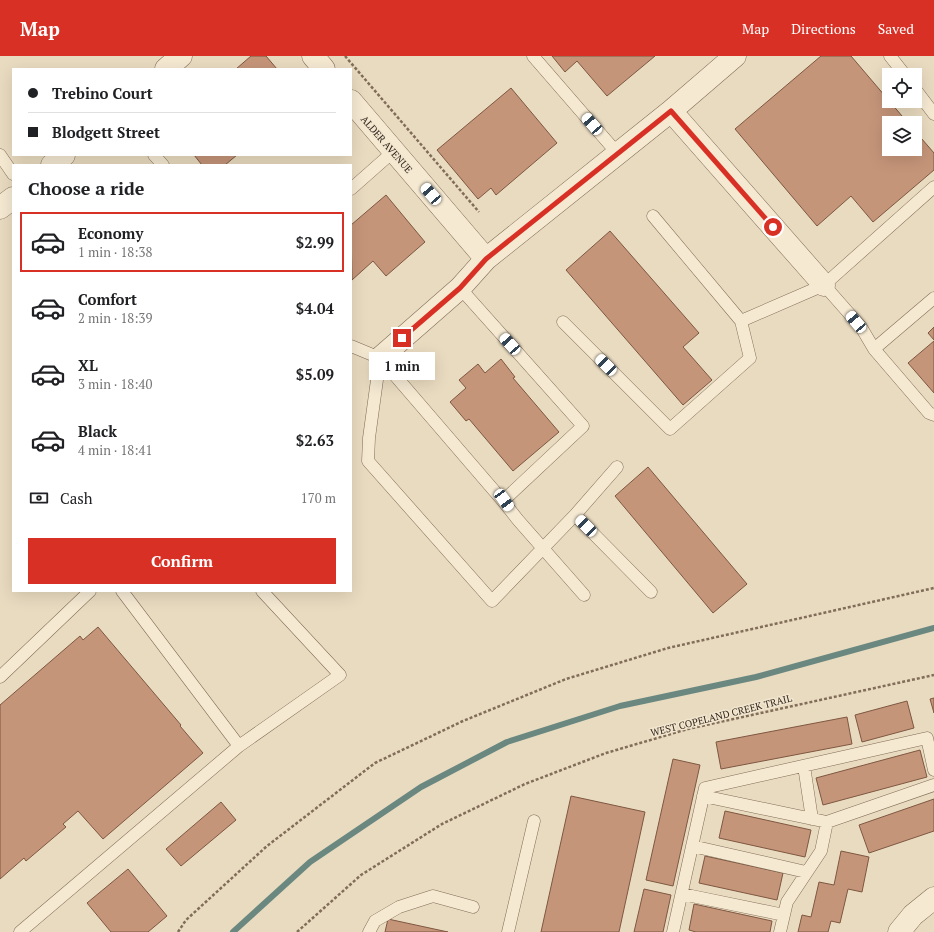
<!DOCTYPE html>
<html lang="en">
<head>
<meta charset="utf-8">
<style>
	:root { --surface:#fff; --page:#f6f6f6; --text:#202124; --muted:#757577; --line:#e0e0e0; --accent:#d93025 }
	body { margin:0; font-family:"PT Serif",serif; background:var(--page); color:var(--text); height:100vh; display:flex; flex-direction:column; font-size:15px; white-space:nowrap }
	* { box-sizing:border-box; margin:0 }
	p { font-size:13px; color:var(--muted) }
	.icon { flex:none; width:22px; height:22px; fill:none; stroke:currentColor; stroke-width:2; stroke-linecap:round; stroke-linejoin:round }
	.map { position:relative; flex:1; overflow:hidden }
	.sheet { position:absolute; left:12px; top:108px; width:340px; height:428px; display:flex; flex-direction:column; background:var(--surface); border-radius:0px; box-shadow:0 4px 16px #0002 }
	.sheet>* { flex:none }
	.guide { position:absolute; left:12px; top:12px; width:340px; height:88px; border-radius:0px; box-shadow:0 4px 16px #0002; display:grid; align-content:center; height:88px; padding:0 16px; background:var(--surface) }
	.fabs { position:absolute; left:882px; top:12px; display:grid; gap:8px }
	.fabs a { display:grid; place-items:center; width:40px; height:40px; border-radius:0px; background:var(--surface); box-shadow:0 4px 16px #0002; font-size:20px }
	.end { position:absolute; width:18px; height:18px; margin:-9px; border:5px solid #d93025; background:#fff; box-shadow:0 0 0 2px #fff }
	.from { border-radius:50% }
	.bubble { position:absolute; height:28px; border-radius:0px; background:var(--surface); box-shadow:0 4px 16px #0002; font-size:13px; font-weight:600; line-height:28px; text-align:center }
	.car { position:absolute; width:12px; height:24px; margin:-12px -6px; border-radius:5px; box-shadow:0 0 3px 1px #0007; background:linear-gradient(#fff 24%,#345 0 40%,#fff 0 76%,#345 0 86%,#fff 0) }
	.guide b { display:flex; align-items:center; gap:14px; height:38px; font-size:15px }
	.guide b+b { border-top:1px solid var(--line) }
	.guide i { width:10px; height:10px; background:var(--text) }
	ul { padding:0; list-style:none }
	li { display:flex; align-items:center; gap:12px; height:60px; margin:0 8px 6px; padding:0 8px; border:2px solid transparent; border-radius:0px }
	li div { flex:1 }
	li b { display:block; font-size:15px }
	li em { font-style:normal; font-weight:600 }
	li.selected { border-color:var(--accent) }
	li>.icon { width:36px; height:36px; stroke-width:1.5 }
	h2 { padding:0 16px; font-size:18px; line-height:48px }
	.pay { display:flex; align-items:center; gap:10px; height:44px; padding:0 16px; font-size:15px }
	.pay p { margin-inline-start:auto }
	.primary-button { display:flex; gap:8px; margin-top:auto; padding:8px 16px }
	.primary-button a { flex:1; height:46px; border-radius:0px; background:var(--accent); color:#fff; font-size:16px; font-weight:600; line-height:46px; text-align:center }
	header { display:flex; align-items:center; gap:24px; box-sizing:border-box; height:56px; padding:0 20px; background:var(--accent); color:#fff }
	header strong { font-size:19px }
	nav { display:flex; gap:22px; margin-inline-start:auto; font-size:14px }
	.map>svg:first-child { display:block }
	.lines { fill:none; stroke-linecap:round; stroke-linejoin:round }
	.stream { stroke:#6b8880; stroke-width:6 }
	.building { fill:#c59579; stroke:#7e5741 }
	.lane-casing { stroke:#816d59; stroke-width:13 }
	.street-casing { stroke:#816d59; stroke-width:23 }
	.path { stroke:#816d59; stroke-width:2.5; stroke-dasharray:3 2; stroke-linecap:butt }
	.lane { stroke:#f5e9d2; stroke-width:12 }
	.street { stroke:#f5e9d2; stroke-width:22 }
	.route { stroke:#d93025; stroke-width:5 }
	.labels { text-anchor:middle; stroke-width:3; stroke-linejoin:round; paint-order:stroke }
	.street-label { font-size:10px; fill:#32261d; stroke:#f2e6cf }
</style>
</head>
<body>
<header>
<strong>Map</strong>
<nav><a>Map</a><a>Directions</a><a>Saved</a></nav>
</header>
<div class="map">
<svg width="934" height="876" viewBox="0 0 934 876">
	<rect width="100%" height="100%" fill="#e9dbc0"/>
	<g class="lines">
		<!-- stream -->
		<path class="stream" d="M233,876L310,806L421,731L507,686L620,650L756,621L934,572"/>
	</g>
	<!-- building -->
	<path class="building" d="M251,0H266L277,13H236Z
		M552,0H655L607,40L577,5L565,16Z
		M821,0H851L908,67H889V93H915V75L934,97V114L873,166L851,140L817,170L735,73Z
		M511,32L557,87L496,139L491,132L478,143L437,94Z
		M194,99H237L225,109H202Z
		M386,139L425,186L386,220L373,205L352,224L351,169Z
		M610,175L699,277L683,291L712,324L683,349L566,214Z
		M934,271V284L928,277Z
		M934,285V337L908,307Z
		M501,303L515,321L513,322L559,376L513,415L469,363L466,365L450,346L466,332L459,324L478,308L485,317Z
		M648,411L747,528L713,557L615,440Z
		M98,571L181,669L180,670L203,697L103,783L78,755L63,768L66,771L26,805L24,802L0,823V649L80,580L83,584Z
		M934,642V657L930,643Z
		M907,645L914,672L862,686L855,659Z
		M847,661L852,688L721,713L716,686Z
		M920,694L927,721L823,749L816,722Z
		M673,703L700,709L673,830L646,824Z
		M571,740L645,756L619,876H541Z
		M934,743V775L869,797L859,769Z
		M221,746L236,764L181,810L166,793Z
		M725,755L811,774L805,801L719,782Z
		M841,795L869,801L862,836L848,833L840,867L831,865L828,876H798L802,859L811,861L819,826L834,829Z
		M705,800L783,817L777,844L699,827Z
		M128,813L167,860L148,876H111L87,847Z
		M644,833L671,839L663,876H634Z
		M694,848L772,865L770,876H696L689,874Z
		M388,863L448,876H385Z"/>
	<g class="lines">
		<!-- lane casing -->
		<g class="lane-casing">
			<path id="lane" d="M533,0L618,98
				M890,0L905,19
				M915,33L934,58
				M0,99L13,118
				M154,99L163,109
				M351,133L394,95
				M653,160L741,265
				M824,229L861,271L874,293L929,357L934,359
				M563,266L670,373L750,302L741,265L824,229L934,131
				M351,290L380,302L503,445L583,370L460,232
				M874,293L934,242
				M380,302L369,382L368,405L492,545L575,459L617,411
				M503,445L518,464L584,539
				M575,459L651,536
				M0,621L90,535
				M239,690L340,619L262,535
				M804,710L812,763
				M703,740L827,766
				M692,790L806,816
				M682,838L784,859
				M20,876L239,690L122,535
				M369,876L375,865L399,851L433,840L473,851
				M508,876L534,765
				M673,876L705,732L927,682L934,714
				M780,876L787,846L821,795L827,766L934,729"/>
		</g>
		<!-- street casing -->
		<g class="street-casing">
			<path id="street" d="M313,0L324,13
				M166,13L181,0
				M351,45L486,203
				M671,55L824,229
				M52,109L64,99
				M0,152L13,142
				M380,302L460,232L486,203L671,55L735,0
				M899,876L913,859L934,842"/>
		</g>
		<!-- path -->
		<path class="path" d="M345,0L479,156
			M178,876L186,864L267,790L375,707L463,665L566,623L668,592L934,532
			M297,876L361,819L442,768L525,728L606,697L688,673L934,619"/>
		<!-- lane -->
		<use href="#lane" class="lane"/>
		<!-- street -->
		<use href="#street" class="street"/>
	</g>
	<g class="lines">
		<!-- route -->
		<path class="route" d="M402,282L460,232L486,203L671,55L773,171"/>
	</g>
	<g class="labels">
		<!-- street labels -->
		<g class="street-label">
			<text transform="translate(387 88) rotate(49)" y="4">ALDER AVENUE</text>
			<text transform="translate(721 659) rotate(-14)" y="4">WEST COPELAND CREEK TRAIL</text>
		</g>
	</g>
</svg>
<div class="fabs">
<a><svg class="icon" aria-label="locate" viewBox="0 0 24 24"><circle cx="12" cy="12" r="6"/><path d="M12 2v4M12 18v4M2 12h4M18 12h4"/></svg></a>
<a><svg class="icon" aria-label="layers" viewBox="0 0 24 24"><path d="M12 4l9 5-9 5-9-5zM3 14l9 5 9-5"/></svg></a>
</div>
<i class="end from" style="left:773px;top:171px"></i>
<i class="end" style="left:402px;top:282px"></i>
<div class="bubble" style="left:369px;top:296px;width:66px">1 min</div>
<i class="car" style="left:592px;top:68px;rotate:319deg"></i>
<i class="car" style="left:431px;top:138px;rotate:319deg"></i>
<i class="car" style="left:856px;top:266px;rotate:320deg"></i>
<i class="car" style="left:510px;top:288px;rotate:318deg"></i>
<i class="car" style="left:606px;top:309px;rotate:315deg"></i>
<i class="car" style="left:504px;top:444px;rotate:144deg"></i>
<i class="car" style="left:586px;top:470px;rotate:315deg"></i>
<div class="guide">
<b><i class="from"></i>Trebino Court</b>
<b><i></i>Blodgett Street</b>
</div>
<section class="sheet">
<h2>Choose a ride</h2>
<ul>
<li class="selected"><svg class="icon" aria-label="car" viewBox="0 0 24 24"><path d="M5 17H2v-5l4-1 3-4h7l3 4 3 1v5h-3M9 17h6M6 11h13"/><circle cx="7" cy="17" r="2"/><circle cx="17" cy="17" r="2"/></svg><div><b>Economy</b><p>1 min · 18:38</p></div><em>$2.99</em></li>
<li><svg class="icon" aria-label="car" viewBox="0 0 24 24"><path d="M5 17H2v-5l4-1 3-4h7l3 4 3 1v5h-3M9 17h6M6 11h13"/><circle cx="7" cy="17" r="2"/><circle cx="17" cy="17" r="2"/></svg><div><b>Comfort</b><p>2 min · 18:39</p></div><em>$4.04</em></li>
<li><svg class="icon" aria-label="car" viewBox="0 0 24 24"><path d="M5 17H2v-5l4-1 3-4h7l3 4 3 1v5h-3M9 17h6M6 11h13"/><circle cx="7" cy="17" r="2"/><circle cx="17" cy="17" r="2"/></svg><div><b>XL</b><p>3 min · 18:40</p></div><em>$5.09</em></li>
<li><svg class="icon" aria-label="car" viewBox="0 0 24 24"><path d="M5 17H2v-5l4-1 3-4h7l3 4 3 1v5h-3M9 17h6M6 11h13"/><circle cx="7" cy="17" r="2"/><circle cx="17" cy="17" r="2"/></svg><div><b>Black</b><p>4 min · 18:41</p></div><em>$2.63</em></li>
</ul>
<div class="pay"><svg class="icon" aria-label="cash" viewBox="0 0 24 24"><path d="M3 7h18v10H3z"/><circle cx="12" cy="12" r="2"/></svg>Cash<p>170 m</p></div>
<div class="primary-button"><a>Confirm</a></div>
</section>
</div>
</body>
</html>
